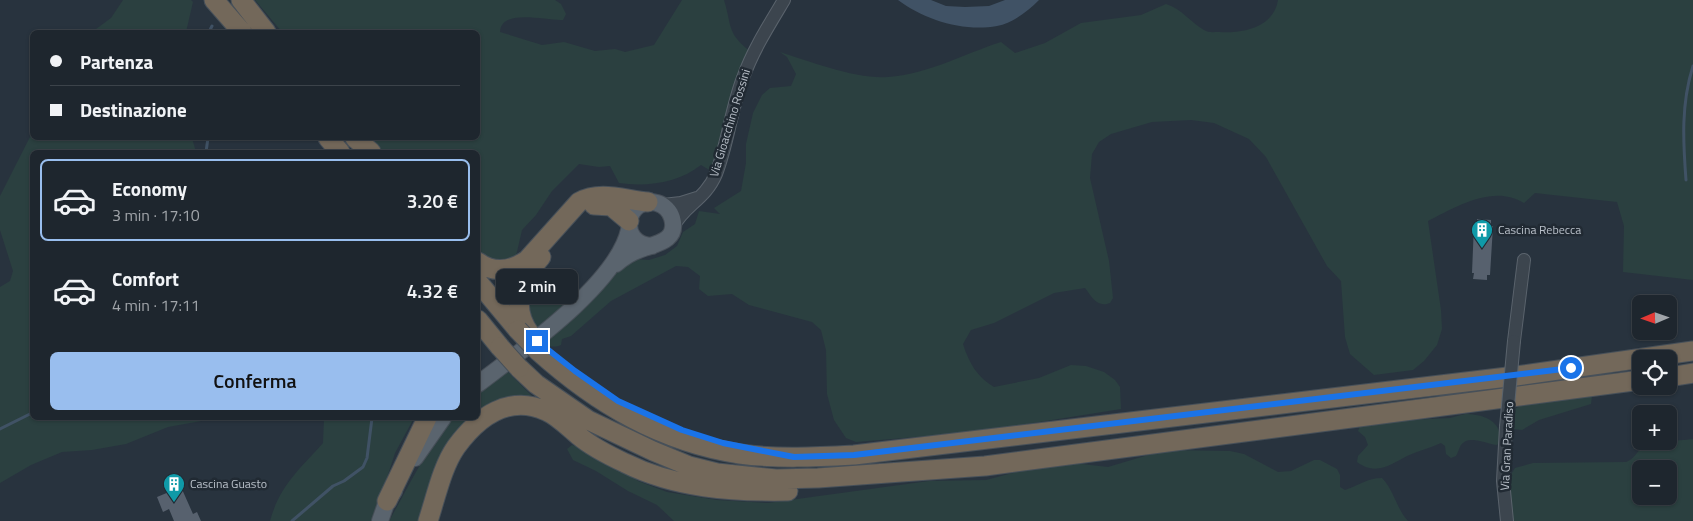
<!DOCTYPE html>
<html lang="it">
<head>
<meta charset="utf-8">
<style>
	:root { --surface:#1e262e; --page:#2b323a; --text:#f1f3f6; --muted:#a1a5aa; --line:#3c434a; --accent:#99beee }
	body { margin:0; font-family:"Titillium Web",sans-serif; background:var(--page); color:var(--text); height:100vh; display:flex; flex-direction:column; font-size:19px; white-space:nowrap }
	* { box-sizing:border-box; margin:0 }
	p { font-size:16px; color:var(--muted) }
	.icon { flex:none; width:28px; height:28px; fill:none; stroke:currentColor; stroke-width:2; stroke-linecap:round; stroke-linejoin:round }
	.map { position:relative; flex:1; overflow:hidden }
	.panel { position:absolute; left:30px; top:150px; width:450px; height:270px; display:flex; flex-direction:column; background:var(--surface); border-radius:8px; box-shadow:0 1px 4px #0004,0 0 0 1px var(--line) }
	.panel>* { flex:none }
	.guide { position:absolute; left:30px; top:30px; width:450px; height:110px; border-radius:8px; box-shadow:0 1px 4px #0004,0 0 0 1px var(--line); display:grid; align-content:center; height:110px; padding:0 20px; background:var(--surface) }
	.needle { width:32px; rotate:268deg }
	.buttons { position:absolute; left:1632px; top:295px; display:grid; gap:10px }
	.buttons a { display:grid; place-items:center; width:45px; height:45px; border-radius:8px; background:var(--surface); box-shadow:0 1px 4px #0004,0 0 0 1px var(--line); font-size:25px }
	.end { position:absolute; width:22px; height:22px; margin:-11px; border:6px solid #1a73e8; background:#fff; box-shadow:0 0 0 2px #fff }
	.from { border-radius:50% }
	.bubble { position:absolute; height:35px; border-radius:8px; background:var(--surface); box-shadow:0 1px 4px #0004,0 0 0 1px var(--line); font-size:16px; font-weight:600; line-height:35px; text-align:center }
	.guide b { display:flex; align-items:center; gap:18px; height:48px; font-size:19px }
	.guide b+b { border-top:1px solid var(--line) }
	.guide i { width:12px; height:12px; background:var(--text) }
	ul { padding:9px 0 0; list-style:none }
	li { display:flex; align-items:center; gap:15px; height:82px; margin:0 10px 8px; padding:0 10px; border:2px solid transparent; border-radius:8px }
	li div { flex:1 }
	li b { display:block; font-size:19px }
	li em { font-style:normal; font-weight:600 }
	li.current { border-color:var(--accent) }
	li>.icon { width:45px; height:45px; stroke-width:1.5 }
	.action { display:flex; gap:10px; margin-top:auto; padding:10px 20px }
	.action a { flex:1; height:58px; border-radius:8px; background:var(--accent); color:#111; font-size:20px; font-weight:600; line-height:58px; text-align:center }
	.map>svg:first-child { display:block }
	.green { fill:#2b4040; fill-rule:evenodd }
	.water { fill:#405265 }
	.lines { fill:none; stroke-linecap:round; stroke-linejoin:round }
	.stream { stroke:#405265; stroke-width:3 }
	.building { fill:#57616e }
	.minor-casing { stroke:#5a636c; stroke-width:14 }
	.major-casing { stroke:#464e57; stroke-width:18 }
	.highway-casing { stroke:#475059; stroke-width:21 }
	.minor { stroke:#3c454e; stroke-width:12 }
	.major { stroke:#5a646e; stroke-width:16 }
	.highway { stroke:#73685a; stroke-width:19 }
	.minor-bridge-casing { stroke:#5a636c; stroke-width:14; stroke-linecap:butt }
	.highway-bridge-casing { stroke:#475059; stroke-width:21; stroke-linecap:butt }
	.minor-bridge { stroke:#3c454e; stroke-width:12 }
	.highway-bridge { stroke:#73685a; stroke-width:19 }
	.route { stroke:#1a73e8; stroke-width:6 }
	.labels { text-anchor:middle; stroke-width:5; stroke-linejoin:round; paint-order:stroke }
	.street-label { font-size:12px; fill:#b9c0c9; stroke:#212a33 }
	.poi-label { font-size:12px; fill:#b9c0c9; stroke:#212a33; text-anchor:start }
</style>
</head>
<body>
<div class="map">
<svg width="1693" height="521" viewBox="0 0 1693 521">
	<rect width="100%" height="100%" fill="#28333e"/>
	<!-- green -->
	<path class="green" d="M123,0H191L193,2L186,32H92L111,18Z
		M255,0H555L561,4L566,14L563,20C546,21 501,8 500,32L542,45L564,42L595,51L615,49L625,52L654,45L682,0H724C733,30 726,32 753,54L716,174L701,165C678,183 647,187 619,183L610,166L599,167L579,164L552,191L536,215L522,230L516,256L494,262L478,258V152H377L366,138H478V32H282Z
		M1278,0H1693V280L1623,272L1624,226L1617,202L1535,193L1524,203C1493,184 1456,207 1428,221L1441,310L1442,329L1437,345L1424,361L1413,370L1374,375L1350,354L1345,337L1341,281L1327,266L1266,157L1249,139L1214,123L1191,120L1152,122L1111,134L1099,142L1092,154L1090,178L1109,261L1113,298L1110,303C1097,308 1092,297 1085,288L1054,293L994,323L971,330L963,344C969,363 977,377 994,387L1039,378L1071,365L1086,366L1104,372L1115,380L1120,387L1121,409L977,432L856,442L846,438L834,420L827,394L826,350L821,330L812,322L749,305L732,294L708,296L699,289L700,276L688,267L676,266L611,301L571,336L562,339L561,345C548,351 530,338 528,325C527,318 528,311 528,305L541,296L556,298L575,309L624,265L634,259L649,260L665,255L677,246L683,232L695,224L699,211L720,214L714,208L741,191L746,163V144L753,113L762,95L770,88L791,86L796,74L787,57L780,52C808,61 859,80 888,77C928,74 964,54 1001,42L1015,53L1045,43L1081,23L1141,15L1166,4C1182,9 1190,22 1204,30C1208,33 1214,32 1219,32C1243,34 1274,27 1278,0Z
		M32,133V138H192L196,152H32V418H218L168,427L126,444L92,450L62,452L31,465L0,483V287L10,281L13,271L0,230V196Z
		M505,369L536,400L501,398L478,411V391Z
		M1589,396H1592L1591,404L1539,420L1522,430L1513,429L1515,409L1520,406Z
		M1465,414C1483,414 1504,421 1499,443L1497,445C1487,444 1469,434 1461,445C1459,448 1458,453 1456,456L1451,458L1446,454L1445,446L1441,443C1430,448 1418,451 1407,456C1390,465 1376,476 1357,462L1358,456L1368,445L1365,437L1358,431L1360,426L1387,421L1450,418Z
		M324,418H414L395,453L373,521H270C280,485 299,470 323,443Z
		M451,418H470L458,431L419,521H389C409,486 426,450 451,418Z
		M1693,439V521H1511L1510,476L1515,468L1533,463L1626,462C1634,459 1635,454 1641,449C1654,440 1677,441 1693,439ZM1641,469H1669V496H1641Z
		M572,445L591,450L624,469L638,481L667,492L717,500L768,503L929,481L986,480L1042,465L1073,463L1108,467L1165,450L1230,451L1244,454L1278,472L1291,471L1314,460H1320L1337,469L1340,475V487L1345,490C1360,485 1367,478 1382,478C1394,490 1396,508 1408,521H674L657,505L628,491L596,471L573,460L567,449Z"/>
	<!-- water -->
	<path class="water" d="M898,0H931L946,6L965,7L989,6L1005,0H1039C1028,11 1013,23 997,26C963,32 925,20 898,0Z"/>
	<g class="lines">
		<!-- stream -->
		<path class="stream" d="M209,32L212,26
			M206,152L208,138
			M1686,180C1683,141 1681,104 1693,66
			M0,429L32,413
			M292,521L333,486L344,481L363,467L367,458L372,418"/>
	</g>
	<!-- building -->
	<path class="building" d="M1477,219L1491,220V226H1493L1490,275H1487V280L1473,279L1474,273H1472L1474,224H1477Z
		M181,487L193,514L197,512L201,521H174L169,509L163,512L157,497Z"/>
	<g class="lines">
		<!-- minor casing -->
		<g class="minor-casing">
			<path id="minor" d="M663,205L681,203L697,198
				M673,227C684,205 705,200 716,174C728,143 731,109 743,78C753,50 769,25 784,0
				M1514,341L1524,260
				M1506,427L1503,481L1507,521"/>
		</g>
		<!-- major casing -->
		<g class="major-casing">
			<path id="major" d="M616,264C623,258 630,253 639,250C654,244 679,242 672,218C670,211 664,205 657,203C626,195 616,244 652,246
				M478,384C521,351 617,284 629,230
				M415,458L443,418
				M380,521L387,501L394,491"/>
		</g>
		<!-- highway casing -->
		<g class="highway-casing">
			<path id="highway" d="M214,0L242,32
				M241,0L266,32
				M328,138L340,152
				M355,138L371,152
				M594,205L611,206L629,221
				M478,262C494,274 511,271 527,260L579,202C600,190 625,200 648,202
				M478,282L518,330
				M478,320L500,347
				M530,334C510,307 521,279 541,257
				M538,351C597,404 661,442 740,454C778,459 816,457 854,455L1516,376L1693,351
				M519,368L536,384L588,420L653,451L689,466L717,473L776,479L818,478L985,466L1641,380
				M1669,377L1693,373
				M387,501L427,418
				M428,521C436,497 442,467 456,447C478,417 509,394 546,411C558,416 569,428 579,436C592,447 610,456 625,463C675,488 732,492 788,491"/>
		</g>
		<!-- minor -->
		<use href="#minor" class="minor"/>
		<!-- major -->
		<use href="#major" class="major"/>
		<!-- highway -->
		<use href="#highway" class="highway"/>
		<!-- minor-bridge casing -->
		<g class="minor-bridge-casing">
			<path id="minor-bridge" d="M1506,427L1514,341"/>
		</g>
		<!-- highway-bridge casing -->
		<g class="highway-bridge-casing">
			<path id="highway-bridge" d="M518,330L538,351
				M500,347L519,368"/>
		</g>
		<!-- minor-bridge -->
		<use href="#minor-bridge" class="minor-bridge"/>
		<!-- highway-bridge -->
		<use href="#highway-bridge" class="highway-bridge"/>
	</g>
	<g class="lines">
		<!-- route -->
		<path class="route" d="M537,341L575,371L618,401L682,430L723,443L794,457L854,455L1571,368"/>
	</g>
	<!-- icons -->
	<defs>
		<g id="building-pin" transform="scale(1.125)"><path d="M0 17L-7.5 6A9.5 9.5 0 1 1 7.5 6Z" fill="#0f9aa8" stroke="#212a33"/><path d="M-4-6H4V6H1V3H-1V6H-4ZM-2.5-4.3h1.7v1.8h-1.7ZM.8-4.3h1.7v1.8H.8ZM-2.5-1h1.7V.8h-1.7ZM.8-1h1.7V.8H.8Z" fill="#fff"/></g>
	</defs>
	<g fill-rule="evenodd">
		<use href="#building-pin" x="1482" y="230"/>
		<use href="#building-pin" x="174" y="484"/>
	</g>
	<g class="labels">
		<!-- street labels -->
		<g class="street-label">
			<text transform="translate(730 123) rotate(-73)" y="4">Via Gioacchino Rossini</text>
			<text transform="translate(1507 446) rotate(-87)" y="4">Via Gran Paradiso</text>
		</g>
		<!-- poi labels -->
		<g class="poi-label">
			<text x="1498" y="234">Cascina Rebecca</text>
			<text x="190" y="488">Cascina Guasto</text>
		</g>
	</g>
</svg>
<div class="buttons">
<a><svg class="needle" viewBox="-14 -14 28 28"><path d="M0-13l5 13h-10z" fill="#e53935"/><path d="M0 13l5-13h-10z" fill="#a1a5aa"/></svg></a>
<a><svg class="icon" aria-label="locate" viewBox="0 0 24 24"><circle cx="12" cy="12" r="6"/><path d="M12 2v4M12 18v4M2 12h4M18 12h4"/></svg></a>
<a>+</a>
<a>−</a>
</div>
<i class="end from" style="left:1571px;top:368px"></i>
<i class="end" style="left:537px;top:341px"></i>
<div class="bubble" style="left:496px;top:269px;width:82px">2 min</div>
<div class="guide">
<b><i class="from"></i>Partenza</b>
<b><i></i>Destinazione</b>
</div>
<section class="panel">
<ul>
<li class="current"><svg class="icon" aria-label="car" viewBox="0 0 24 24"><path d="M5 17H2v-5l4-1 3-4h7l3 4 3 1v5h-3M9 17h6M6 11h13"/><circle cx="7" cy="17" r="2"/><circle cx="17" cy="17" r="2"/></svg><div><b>Economy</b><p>3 min · 17:10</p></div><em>3.20 €</em></li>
<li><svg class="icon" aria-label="car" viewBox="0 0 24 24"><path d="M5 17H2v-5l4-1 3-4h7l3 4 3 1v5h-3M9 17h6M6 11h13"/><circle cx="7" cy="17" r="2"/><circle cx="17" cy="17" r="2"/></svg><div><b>Comfort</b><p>4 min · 17:11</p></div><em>4.32 €</em></li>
</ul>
<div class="action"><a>Conferma</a></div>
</section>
</div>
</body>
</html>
